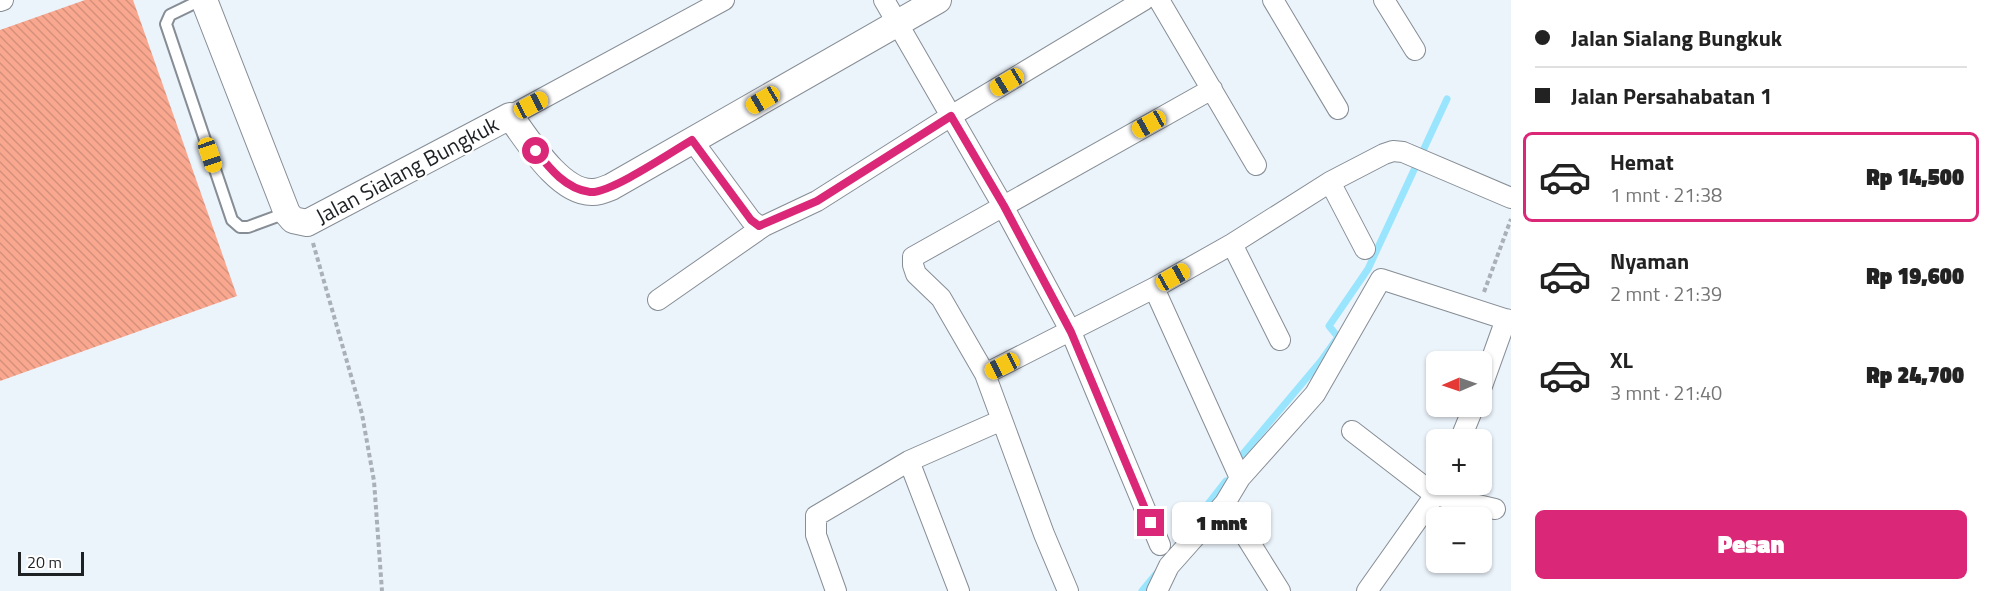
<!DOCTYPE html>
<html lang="id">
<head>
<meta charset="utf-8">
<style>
	:root { --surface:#fff; --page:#f2f2f2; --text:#222; --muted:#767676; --line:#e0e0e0; --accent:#db2777 }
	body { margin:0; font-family:"Titillium Web",sans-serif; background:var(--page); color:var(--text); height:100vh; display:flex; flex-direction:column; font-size:22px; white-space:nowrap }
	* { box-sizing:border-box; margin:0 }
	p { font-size:20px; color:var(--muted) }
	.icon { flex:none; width:33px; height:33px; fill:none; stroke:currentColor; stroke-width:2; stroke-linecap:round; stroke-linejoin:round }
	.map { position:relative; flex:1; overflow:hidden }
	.details { display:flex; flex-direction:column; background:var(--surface); width:480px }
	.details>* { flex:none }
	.banner { display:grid; align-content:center; height:132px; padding:0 24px; background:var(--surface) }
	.needle { width:39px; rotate:268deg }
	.buttons { position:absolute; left:1426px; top:351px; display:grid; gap:12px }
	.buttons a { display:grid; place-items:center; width:66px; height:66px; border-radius:9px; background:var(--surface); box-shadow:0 2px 4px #0004; font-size:30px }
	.scale { position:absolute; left:18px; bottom:15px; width:66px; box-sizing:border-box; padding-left:6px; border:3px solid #1e2124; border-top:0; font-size:16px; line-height:21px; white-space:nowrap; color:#1e2124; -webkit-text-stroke:4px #fff; paint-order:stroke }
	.end { position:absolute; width:27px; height:27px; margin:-14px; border:8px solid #db2777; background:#fff; box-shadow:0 0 0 3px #fff }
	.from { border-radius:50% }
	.bubble { position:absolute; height:42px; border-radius:9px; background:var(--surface); box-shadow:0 2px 4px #0004; font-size:20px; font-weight:800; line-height:42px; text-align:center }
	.car { position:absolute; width:18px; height:36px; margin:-18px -9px; border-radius:8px; box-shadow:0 0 4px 2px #0007; background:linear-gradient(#f5c518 24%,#345 0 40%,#f5c518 0 76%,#345 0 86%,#f5c518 0) }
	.banner b { display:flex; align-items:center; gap:21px; height:57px; font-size:22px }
	.banner b+b { border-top:2px solid var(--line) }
	.banner i { width:15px; height:15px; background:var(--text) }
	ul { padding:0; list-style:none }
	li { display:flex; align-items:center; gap:18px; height:90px; margin:0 12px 9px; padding:0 12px; border:3px solid transparent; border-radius:9px }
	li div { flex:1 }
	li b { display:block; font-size:22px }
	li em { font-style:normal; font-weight:800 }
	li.active { border-color:var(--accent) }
	li>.icon { width:54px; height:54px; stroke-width:1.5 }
	.primary-button { display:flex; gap:12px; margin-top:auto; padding:12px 24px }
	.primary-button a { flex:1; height:69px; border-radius:9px; background:var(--accent); color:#fff; font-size:24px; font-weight:800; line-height:69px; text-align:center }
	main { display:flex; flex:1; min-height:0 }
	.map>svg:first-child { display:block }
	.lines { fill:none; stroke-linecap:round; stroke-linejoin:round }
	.stream { stroke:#9ae5fe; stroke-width:7 }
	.building { fill:url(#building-back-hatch) }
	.service-casing { stroke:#868d95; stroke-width:14 }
	.minor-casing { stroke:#868d95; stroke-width:22 }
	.tertiary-casing { stroke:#868d95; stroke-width:28 }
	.path { stroke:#aab0b7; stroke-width:4; stroke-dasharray:4.5 3; stroke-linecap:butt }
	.service { stroke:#fff; stroke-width:10 }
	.minor { stroke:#fff; stroke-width:20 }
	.tertiary { stroke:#fff; stroke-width:26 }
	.route { stroke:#db2777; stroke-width:8 }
	.labels { text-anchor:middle; stroke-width:4.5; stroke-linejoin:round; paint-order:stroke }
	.street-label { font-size:22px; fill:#1e2124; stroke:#fff }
</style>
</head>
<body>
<main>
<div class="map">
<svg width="1511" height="591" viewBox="0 0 1511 591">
	<defs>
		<pattern id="building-back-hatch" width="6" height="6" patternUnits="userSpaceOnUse" patternTransform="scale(1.5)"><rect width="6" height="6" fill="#f9a88f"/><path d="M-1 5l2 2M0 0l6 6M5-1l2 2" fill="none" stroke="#d5907b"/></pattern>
	</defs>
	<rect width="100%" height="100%" fill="#ebf3fb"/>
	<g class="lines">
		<!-- stream -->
		<path class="stream" d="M1242,455L1321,361L1338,337L1329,326L1368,269L1447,99
			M1183,536L1226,481
			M1142,591L1156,574"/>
	</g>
	<!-- building -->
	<path class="building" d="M85,0H133L237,296L0,381V30Z"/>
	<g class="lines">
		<!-- service casing -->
		<g class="service-casing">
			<path id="service" d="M201,0L170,15L166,24L232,220L240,227H248L286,213"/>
		</g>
		<!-- minor casing -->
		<g class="minor-casing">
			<path id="minor" d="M884,0L1003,206L1071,332L1160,545
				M1159,0L1256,165
				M1273,0L1338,109
				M1384,0L1415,50
				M0,1L3,0
				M510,116L724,0
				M692,140L751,220L759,226H764L817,201L951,116L1144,0
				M1330,182L1365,249
				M1232,244L1280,340
				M1154,288L1240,478
				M658,300L764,226
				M985,374L1154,288L1232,244L1330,182L1384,154L1393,151L1403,152L1511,198
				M1482,386L1506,319
				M1352,431L1435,495L1495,509
				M1460,440L1474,406
				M909,461L959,591
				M1225,503L1280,591
				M836,591L816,535V516L909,461L1002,420
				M1068,591L1044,534L985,374L941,298L916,274L913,265V257L1212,89
				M1157,591L1169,566L1225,503L1240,478L1315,394L1381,279L1511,321
				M1367,591L1435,495L1440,485"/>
		</g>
		<!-- tertiary casing -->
		<g class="tertiary-casing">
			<path id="tertiary" d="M204,0L287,213L293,220L307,223L510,116C527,139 560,194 593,192C599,192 606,189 611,187L938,0"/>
		</g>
		<!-- path -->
		<path class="path" d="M313,243L362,414L374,481L382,591
			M1484,292L1511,219"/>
		<!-- service -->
		<use href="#service" class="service"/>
		<!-- minor -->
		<use href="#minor" class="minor"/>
		<!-- tertiary -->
		<use href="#tertiary" class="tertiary"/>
	</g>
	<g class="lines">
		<!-- route -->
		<path class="route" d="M536,151C550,169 566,189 590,192C610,194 673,151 692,140L751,220L759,226L817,201L951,116L1004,206L1071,332L1151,523"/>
	</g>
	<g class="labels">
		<!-- street labels -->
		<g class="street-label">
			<text transform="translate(407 170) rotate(-28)" y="8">Jalan Sialang Bungkuk</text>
		</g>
	</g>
</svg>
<div class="buttons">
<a><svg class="needle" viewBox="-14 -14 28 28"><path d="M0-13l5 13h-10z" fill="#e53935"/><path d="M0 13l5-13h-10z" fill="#767676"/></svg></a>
<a>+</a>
<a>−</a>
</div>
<div class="scale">20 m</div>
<i class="end from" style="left:536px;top:151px"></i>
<i class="end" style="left:1151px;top:523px"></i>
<div class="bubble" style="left:1172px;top:502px;width:99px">1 mnt</div>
<i class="car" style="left:1007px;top:82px;rotate:239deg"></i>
<i class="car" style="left:763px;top:100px;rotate:240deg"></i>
<i class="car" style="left:531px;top:105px;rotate:62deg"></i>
<i class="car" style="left:1149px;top:124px;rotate:241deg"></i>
<i class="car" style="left:210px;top:155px;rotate:161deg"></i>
<i class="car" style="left:1173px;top:277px;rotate:61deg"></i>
<i class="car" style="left:1002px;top:366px;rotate:243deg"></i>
</div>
<section class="details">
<div class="banner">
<b><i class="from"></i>Jalan Sialang Bungkuk</b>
<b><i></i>Jalan Persahabatan 1</b>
</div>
<ul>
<li class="active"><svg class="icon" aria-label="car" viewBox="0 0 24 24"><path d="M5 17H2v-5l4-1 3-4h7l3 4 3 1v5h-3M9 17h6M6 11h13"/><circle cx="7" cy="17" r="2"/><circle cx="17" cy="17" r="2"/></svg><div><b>Hemat</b><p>1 mnt · 21:38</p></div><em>Rp 14,500</em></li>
<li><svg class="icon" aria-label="car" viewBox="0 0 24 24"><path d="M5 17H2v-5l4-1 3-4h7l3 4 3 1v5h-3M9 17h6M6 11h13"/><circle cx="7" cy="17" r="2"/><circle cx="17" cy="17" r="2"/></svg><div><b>Nyaman</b><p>2 mnt · 21:39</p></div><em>Rp 19,600</em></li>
<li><svg class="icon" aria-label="car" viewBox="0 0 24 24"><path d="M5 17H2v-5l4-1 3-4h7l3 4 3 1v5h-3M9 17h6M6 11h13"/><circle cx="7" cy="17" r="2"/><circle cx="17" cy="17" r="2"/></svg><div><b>XL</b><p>3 mnt · 21:40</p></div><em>Rp 24,700</em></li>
</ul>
<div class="primary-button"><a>Pesan</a></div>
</section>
</main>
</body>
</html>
